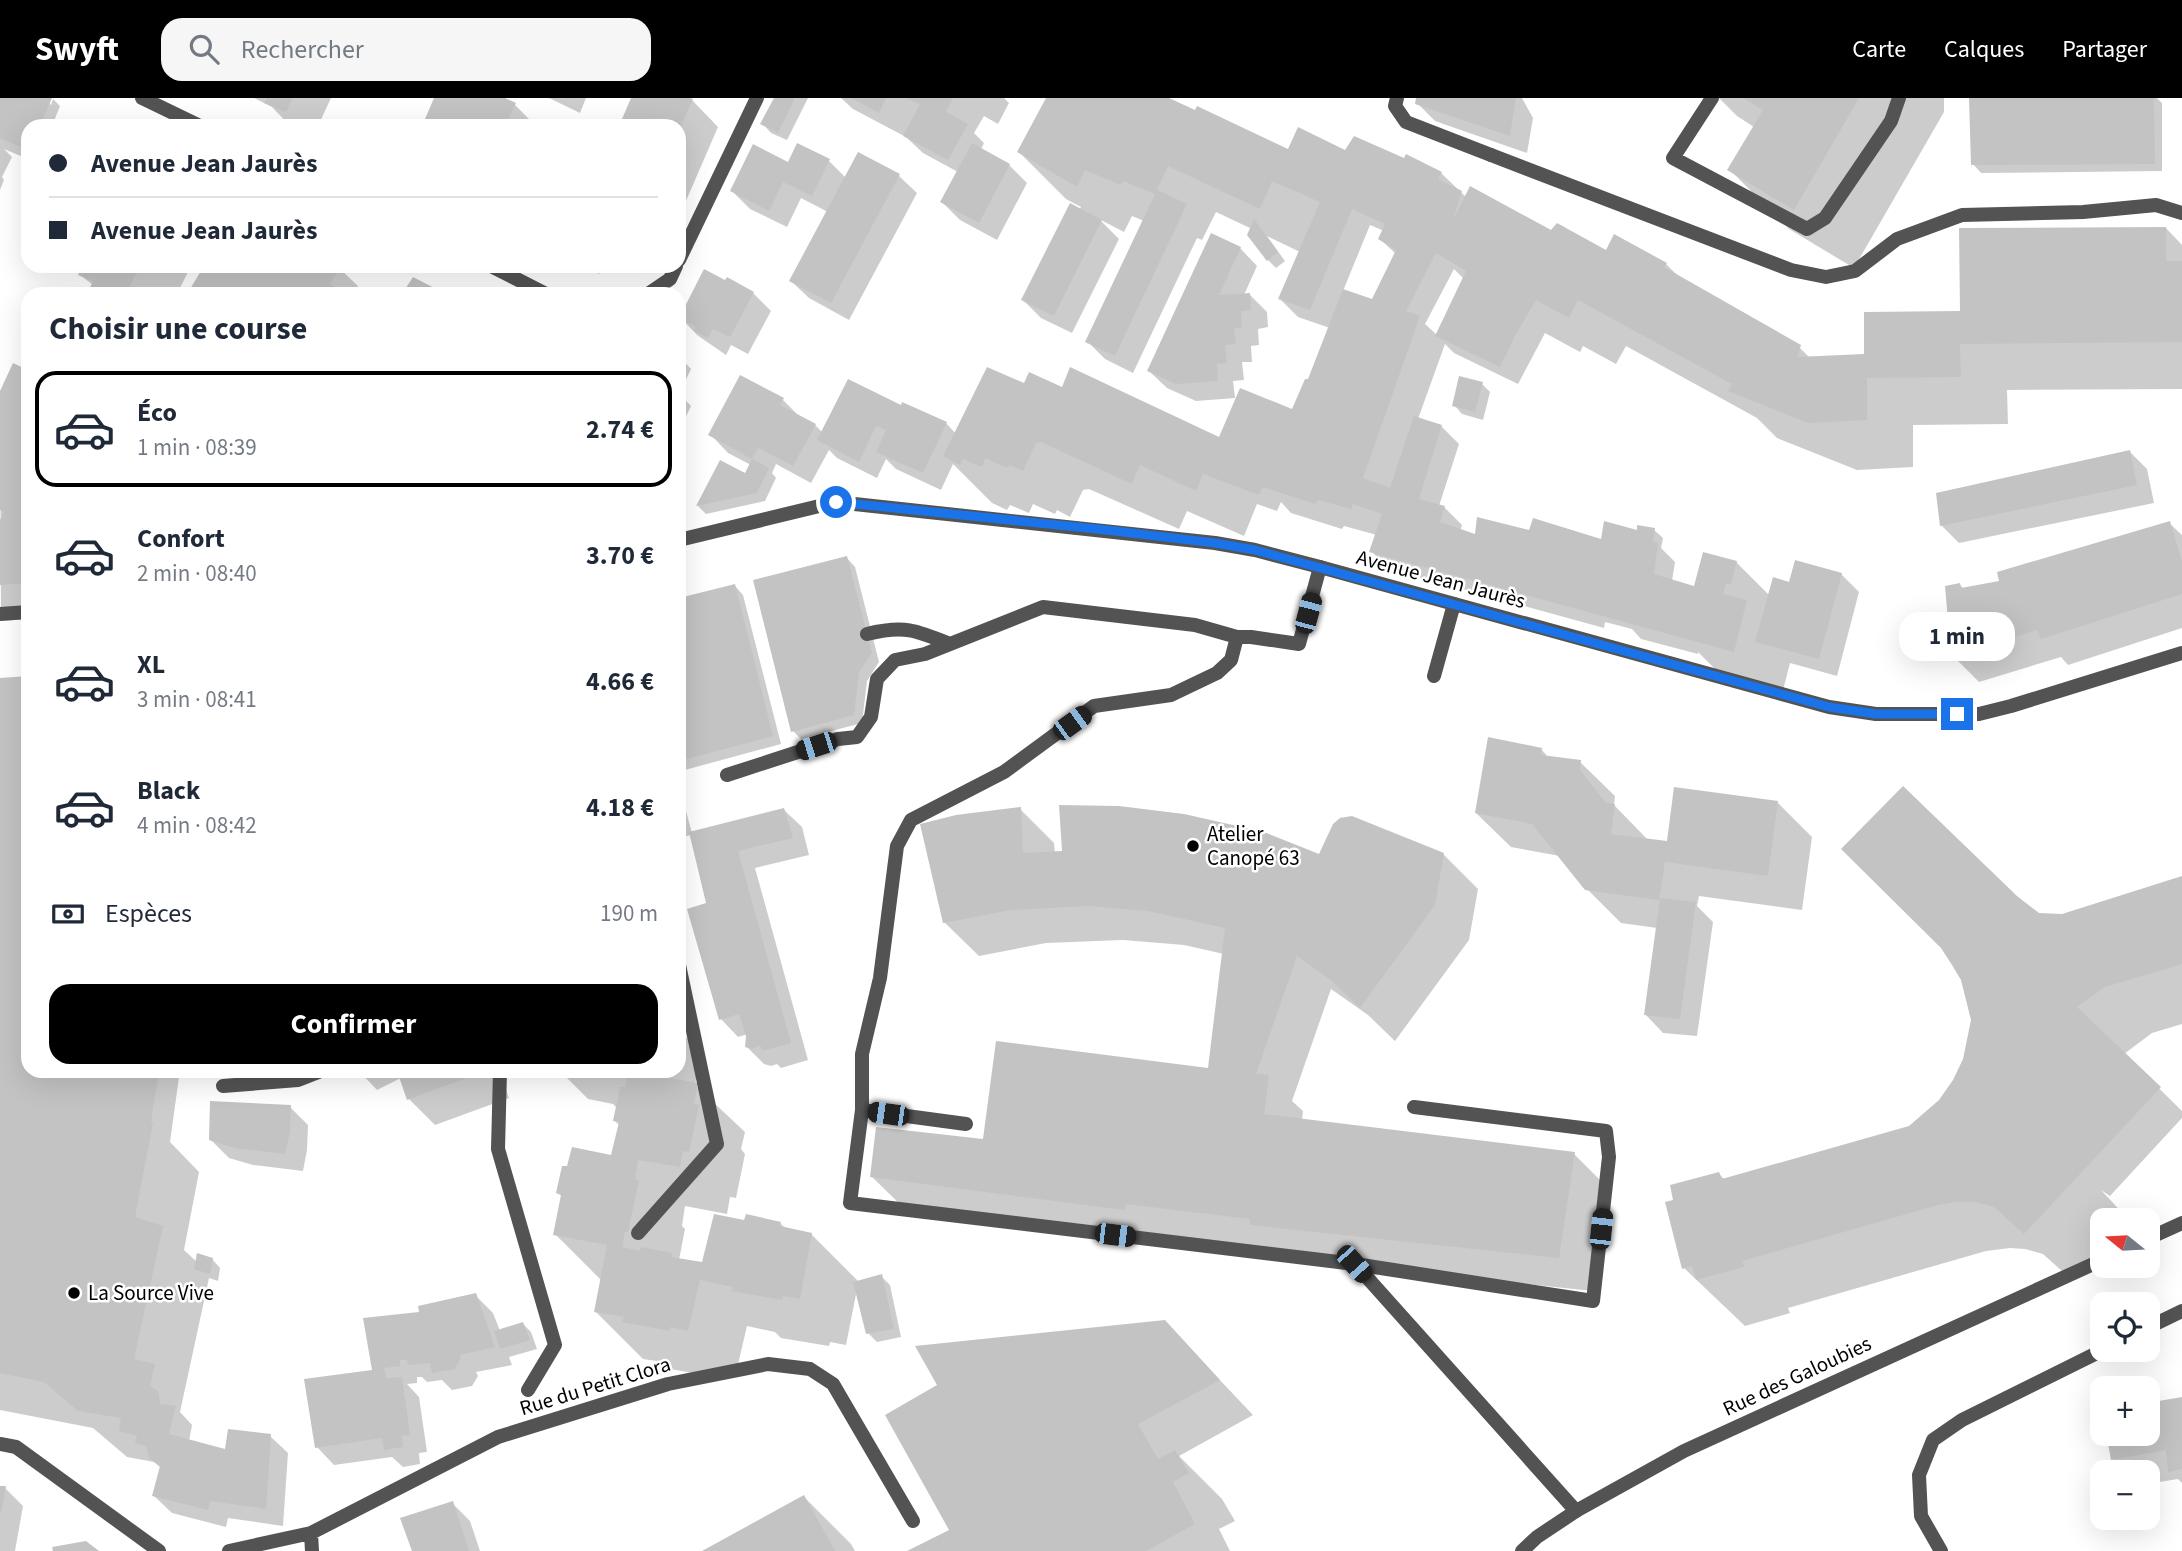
<!DOCTYPE html>
<html lang="fr">
<head>
<meta charset="utf-8">
<style>
	:root { --surface:#fff; --page:#f6f6f7; --text:#1f2937; --muted:#747a83; --line:#e0e1e3; --accent:#000 }
	body { margin:0; font-family:"Source Sans 3",sans-serif; background:var(--page); color:var(--text); height:100vh; display:flex; flex-direction:column; font-size:26px; white-space:nowrap }
	* { box-sizing:border-box; margin:0 }
	p { font-size:23px; color:var(--muted) }
	.icon { flex:none; width:38px; height:38px; fill:none; stroke:currentColor; stroke-width:2; stroke-linecap:round; stroke-linejoin:round }
	.map { position:relative; flex:1; overflow:hidden }
	.details { position:absolute; left:21px; top:189px; width:665px; height:791px; display:flex; flex-direction:column; background:var(--surface); border-radius:21px; box-shadow:0 7px 28px #0002 }
	.details>* { flex:none }
	.banner { position:absolute; left:21px; top:21px; width:665px; height:154px; border-radius:21px; box-shadow:0 7px 28px #0002; display:grid; align-content:center; height:154px; padding:0 28px; background:var(--surface) }
	.needle { width:46px; rotate:288deg }
	.tools { position:absolute; left:2090px; top:1110px; display:grid; gap:14px }
	.tools a { display:grid; place-items:center; width:70px; height:70px; border-radius:14px; background:var(--surface); box-shadow:0 7px 28px #0002; font-size:35px }
	.end { position:absolute; width:32px; height:32px; margin:-16px; border:9px solid #1a73e8; background:#fff; box-shadow:0 0 0 4px #fff }
	.from { border-radius:50% }
	.bubble { position:absolute; height:49px; border-radius:21px; background:var(--surface); box-shadow:0 7px 28px #0002; font-size:23px; font-weight:700; line-height:49px; text-align:center }
	.car { position:absolute; width:21px; height:42px; margin:-21px -10px; border-radius:9px; box-shadow:0 0 5px 2px #0007; background:linear-gradient(#222 24%,#8ab4d8 0 40%,#222 0 76%,#8ab4d8 0 86%,#222 0) }
	.banner b { display:flex; align-items:center; gap:24px; height:66px; font-size:26px }
	.banner b+b { border-top:2px solid var(--line) }
	.banner i { width:18px; height:18px; background:var(--text) }
	ul { padding:0; list-style:none }
	li { display:flex; align-items:center; gap:21px; height:116px; margin:0 14px 10px; padding:0 14px; border:4px solid transparent; border-radius:21px }
	li div { flex:1 }
	li b { display:block; font-size:26px }
	li em { font-style:normal; font-weight:700 }
	li.current { border-color:var(--accent) }
	li>.icon { width:63px; height:63px; stroke-width:1.5 }
	h2 { padding:0 28px; font-size:32px; line-height:84px }
	.pay { display:flex; align-items:center; gap:18px; height:77px; padding:0 28px; font-size:26px }
	.pay p { margin-inline-start:auto }
	.primary-button { display:flex; gap:14px; margin-top:auto; padding:14px 28px }
	.primary-button a { flex:1; height:80px; border-radius:21px; background:var(--accent); color:#fff; font-size:28px; font-weight:700; line-height:80px; text-align:center }
	header { display:flex; align-items:center; gap:42px; box-sizing:border-box; height:98px; padding:0 35px; background:var(--accent); color:#fff }
	header strong { font-size:33px }
	nav { display:flex; gap:38px; margin-inline-start:auto; font-size:24px }
	.search { width:490px; height:63px; background:var(--page); display:flex; align-items:center; gap:18px; box-sizing:border-box; padding:0 24px; border-radius:21px; color:var(--muted); font-size:26px }
	.map>svg:first-child { display:block }
	.shadow { fill:#0003; fill-rule:evenodd }
	.building { fill:#c3c3c3 }
	.lines { fill:none; stroke-linecap:round; stroke-linejoin:round }
	.service { stroke:#535353; stroke-width:14 }
	.minor { stroke:#535353; stroke-width:14 }
	.route { stroke:#1a73e8; stroke-width:9 }
	.poi-dot { fill:#000; stroke:#fff; stroke-width:2.5 }
	.labels { text-anchor:middle; stroke-width:5; stroke-linejoin:round; paint-order:stroke }
	.street-label { font-size:21px; fill:#000; stroke:#fff }
	.poi-label { font-size:21px; fill:#000; stroke:#fff; text-anchor:start }
</style>
</head>
<body>
<header>
<strong>Swyft</strong>
<div class="search"><svg class="icon" aria-label="search" viewBox="0 0 24 24"><circle cx="10" cy="10" r="6"/><path d="M15 15l6 6"/></svg>Rechercher</div>
<nav><a>Carte</a><a>Calques</a><a>Partager</a></nav>
</header>
<div class="map">
<svg width="2182" height="1453" viewBox="0 0 2182 1453">
	<rect width="100%" height="100%" fill="#fff"/>
	<!-- shadow -->
	<path class="shadow" d="M0,0H50L48,4L51,7L53,1L60,8L52,28H28V61L4,51L12,59L2,79L4,82L0,92Z
		M254,0H331L318,28H290L272,9Z
		M436,0H501L515,7L532,24L531,28H424Z
		M549,0H586L580,15Z
		M633,0H686L692,2L718,29L679,119V28H621Z
		M776,0H808L787,42L771,35L763,26Z
		M841,0H1004L1009,5L998,26L984,18L974,35L984,45L981,51L1009,67L1027,85L997,142L960,122L942,104L958,74L923,55L906,39L853,11Z
		M1048,0H1165L1289,53L1345,55L1441,75L1466,99L1552,135L1606,155L1666,166L1679,179L1799,249L1810,260L1866,258L2166,130L2182,147V291L2007,292L2008,326L1913,327V369L1857,372L1777,340L1757,320L1626,248L1616,266L1583,248L1580,254L1545,235L1518,286L1454,255L1445,246L1418,321L1441,328L1459,346L1439,408L1444,409L1462,427L1460,433L1476,438L1531,434L1602,443L1654,432L1663,440L1661,450L1675,464L1672,483L1693,489L1736,464L1770,498L1790,486L1841,476L1859,494L1837,578L1790,565L1781,600L1730,586L1698,554V556L1641,541L1632,531L1605,524L1604,530L1389,471L1371,453L1377,437L1344,428L1342,431L1291,415L1281,404L1277,413L1257,406L1244,438L1187,413L1179,431L1089,391L1083,392L1070,419L1057,412L1055,416L1033,406L1029,415L1010,407L1007,412L992,405L953,366L941,392L896,371L886,361L877,380L837,360L829,352L811,385L776,366L772,375L776,380L765,403L706,416L698,408L721,365L746,378L751,367L728,355L711,337L782,301L800,319L815,327L823,335L902,310L946,325L956,336L1025,288L1062,291L1220,341L1293,313L1309,283L1330,230L1298,219L1280,201L1300,154L1267,138L1285,163L1276,170L1268,162L1252,131L1216,114L1202,142L1197,140L1133,275L1105,261L1087,243L1144,123L1132,118L1124,134L1099,121L1119,141L1072,235L1041,220L1023,202L1081,109L1066,101L1019,54ZM1370,127L1384,133L1380,141L1396,156L1373,203L1343,193ZM1454,171L1464,181L1437,237L1425,226Z
		M1418,0H1522L1533,20L1527,55L1435,23L1417,5Z
		M1719,0H1944V14L1854,170L1789,131L1729,71L1754,29L1737,18Z
		M1971,0H2157L2162,5V73L1981,75L1973,66Z
		M798,47L829,63L846,80L899,78L917,95L849,222L809,200L791,183L828,114L801,100L787,129L750,111L732,93L788,66Z
		M1240,150L1257,168L1244,197L1249,196L1267,214L1268,229L1258,231L1259,247L1251,248L1252,264H1242L1244,282L1233,283L1235,300L1196,303L1167,290L1149,273Z
		M84,168H191L177,196H89L93,187L80,177Z
		M195,168H337L358,188L353,196H189L203,172Z
		M582,168H603L599,176Z
		M753,195L771,213L748,256L731,247L726,257L697,237L680,219Z
		M679,258L691,271L682,290L679,289Z
		M28,274V521L1,523L0,298Z
		M1482,286L1490,294L1483,322L1462,316L1454,307Z
		M679,295L691,308L679,333Z
		M2130,354L2147,371L2154,405L1959,445L1941,427Z
		M2169,425L2182,437V530L2068,567L2061,559L1979,584L1953,558L1960,487L1965,492L2002,484Z
		M847,460L855,469L879,564L867,583L862,625L801,641L793,633Z
		M735,488L743,497L781,646L681,673L679,670V502Z
		M28,580V973H173L179,979L170,1044L199,1074L184,1152L197,1164L212,1161L220,1170L218,1183L209,1180L180,1314L192,1327L189,1343L226,1353L270,1338L288,1355L283,1428L228,1420L226,1429L172,1415L154,1398L161,1370L154,1364L127,1359L93,1330L0,1312V583Z
		M1541,651L1549,660L1580,664L1615,698L1614,707L1649,743L1669,745L1778,705L1812,739L1802,812L1699,798L1697,808L1713,824L1697,938L1663,935L1646,917L1657,830L1621,825L1586,790L1560,758L1511,749L1476,715Z
		M679,706L686,713L692,735L784,712L802,729L809,757L755,770L808,962L781,970L777,966L771,968L764,966L746,948L748,936L738,939L721,921L708,806L691,737L679,740Z
		M1020,711L1054,745L1055,755L1320,758L1443,756L1478,791L1469,842L1395,943L1368,917L1331,891L1292,1003L1303,1013L1302,1022L1574,1056L1608,1090L1593,1193L1286,1161L907,1113L872,1079L1210,972L1224,856L1184,847L1123,842L1046,845L979,858L944,824Z
		M2182,780V926L2152,935L2124,956L2182,1013V1020L2110,1098L2101,1092L2128,1121L2102,1122V1150L2072,1182L2043,1156L2025,1151L2010,1150L1986,1153L1788,1210L1790,1215L1745,1228L1684,1170L1719,1076L1725,1082L1910,1030L1940,1003L1955,983L2029,812L2038,817L2063,818Z
		M679,932L702,955L695,987L745,1034L741,1051L745,1056L736,1100L730,1099L727,1116L685,1108L682,1128L685,1131L679,1162L704,1166L745,1124L780,1125L786,1131L811,1136L859,1184L881,1178L890,1187L901,1239L877,1244L868,1235L857,1191L846,1247L830,1244L829,1248L781,1240L775,1234L747,1228L735,1279H716L670,1271L664,1264L643,1261L596,1214L602,1183L555,1136L563,1099L558,1095L612,1059L620,1028L615,1023L617,1010L613,1006L588,1001L560,973H679Z
		M224,973H296V980L230,979Z
		M359,973H499L509,1000L435,1027L409,1001L401,980L377,992Z
		M290,1009L308,1027L307,1052L303,1073L253,1067L229,1060L211,1042Z
		M475,1197L493,1215L500,1233L523,1226L531,1234L537,1251L509,1259L512,1267L476,1274L478,1278L472,1288L452,1292L442,1282L427,1284L422,1279H417V1285L407,1286L419,1299L427,1354L419,1355L420,1366L403,1369L392,1359L334,1367L317,1349L421,1215Z
		M1164,1223L1253,1317L1179,1358L1222,1401L1235,1423L1219,1431L1230,1453H910L951,1432Z
		M2182,1300V1385L2178,1381L2147,1386V1374H2125L2113,1361L2147,1335Z
		M0,1389L5,1390L23,1408L15,1453H0Z
		M804,1399L851,1446L855,1453H706Z
		M452,1405L470,1423L480,1453H414Z"/>
	<!-- building -->
	<path class="building" d="M0,0H52L40,28H28V52L0,40Z
		M267,0H293L286,14L264,5Z
		M434,0H505L516,5L505,28H422Z
		M631,0H690L693,1L681,28H619Z
		M774,0H795L778,35L760,26Z
		M851,0H886L879,15Z
		M905,0H953L946,14L968,26L948,62L903,38L920,6Z
		M1046,0H1169L1195,12L1197,8L1288,51L1298,29L1345,52L1354,38L1404,60L1406,56L1442,74L1438,81L1462,93L1453,122L1470,88L1551,132L1557,125L1606,152L1614,136L1667,165L1664,169L1801,247L1797,259L1864,256V214L1960,213L1959,130L2166,129V163H2182V244L1960,246L1961,279L1867,280V322L1808,325L1728,293L1732,286L1578,202L1569,220L1536,202L1516,236L1500,269L1435,238L1466,173L1436,155L1406,213L1420,218L1363,380L1390,390L1414,318L1442,327L1419,401L1445,408L1440,424L1475,436L1477,419L1529,432L1533,420L1601,441L1604,423L1637,432V427L1655,430L1653,444L1658,445L1654,476L1694,488L1703,454L1737,463L1731,486H1726L1723,496L1747,502L1734,554L1369,454L1382,416L1353,406L1351,411L1318,402L1315,406L1263,389L1259,397L1203,376L1196,393L1140,367L1132,386L1041,344L1036,345L1023,373L1010,367L1008,370L985,360L982,369L963,361L960,367L943,358L987,269L1024,285L1029,274L1062,289L1070,269L1219,339L1240,290L1292,311L1305,281H1308L1343,191L1372,201L1396,152L1378,141L1385,126L1352,111L1310,212L1278,201L1320,104L1272,83L1260,111L1168,68L1157,92L1187,106L1115,258L1085,244L1155,96L1123,83L1121,87L1085,72L1077,89L1017,54Z
		M1416,0H1516L1510,38L1415,6Z
		M1743,0H1859L1794,112L1727,72L1763,12Z
		M1969,0H2154L2155,66L1971,67Z
		M797,45L830,61L812,98L783,84L769,113L730,93L753,46L788,64Z
		M972,45L1010,66L979,125L940,104Z
		M858,54L900,76L831,205L789,183Z
		M1070,105L1102,122L1054,218L1021,202Z
		M1254,121L1278,154L1267,163L1247,137Z
		M1211,135L1241,149L1219,197L1250,195L1251,212L1241,213L1242,229L1234,231L1236,246L1225,247L1227,265L1217,266L1218,283L1176,286L1147,273Z
		M82,168H140L126,196H87L93,183L78,177Z
		M204,168H341L330,186L345,196H187Z
		M704,171L725,182L727,179L754,194L730,239L713,231L708,240L694,233L696,229L679,220Z
		M413,179L446,196H402Z
		M13,265L28,272V485L0,487V422L4,414L0,412V293Z
		M740,277L784,300L780,307L816,326L793,368L758,350L752,361L708,337Z
		M1459,278L1483,284L1475,314L1452,308Z
		M848,281L901,307L902,304L947,324L923,375L876,354L886,332L876,328L859,364L817,342Z
		M2130,352L2137,387L1940,428L1936,395Z
		M752,361L769,370L757,395L696,408L720,362L745,375Z
		M2170,423L2182,463V496L2041,541L2037,532L1951,559L1945,488L1960,485L1961,490L1999,483L1997,474Z
		M847,458L872,555L859,574L854,617L791,634L753,482Z
		M1795,462L1842,475L1819,561L1755,544L1773,479L1789,484Z
		M735,486L773,638L679,663V500Z
		M28,578V973H159L151,1024L153,1025L135,1119L163,1128L134,1261L155,1266L150,1288L158,1293L160,1306L176,1308L169,1336L225,1351L228,1331L271,1336L266,1411L210,1403L208,1412L152,1398L160,1368L149,1360L146,1348L135,1345L137,1338L119,1333L121,1320L78,1313L44,1284L0,1275V580Z
		M1488,639L1542,650L1541,657L1581,662L1580,672L1606,705L1615,706L1611,736L1667,743L1674,689L1778,703L1768,778L1665,764L1659,802L1585,792L1532,726L1475,715Z
		M1903,688L2017,798L2039,815L2062,816L2182,778V866L2105,889L2077,909L2161,989L2024,1136L1994,1109L1976,1104H1955L1938,1107L1742,1163L1744,1169L1696,1182L1692,1168L1682,1171L1665,1104L1673,1102L1670,1087L1719,1074L1722,1081L1909,1028L1939,1002L1953,982L1963,961L1971,922L1961,882L1952,867L1941,850L1841,751Z
		M1059,707L1119,708L1184,716L1264,734L1319,756L1333,726L1340,720L1352,718L1444,755L1435,807L1360,910L1332,883L1297,858L1256,976L1269,977L1264,1016L1575,1054L1559,1160L1250,1127V1121L1126,1106L1125,1112L870,1079L876,1029L983,1041L996,943L1208,970L1225,830L1148,813L1088,808L1011,812L943,825L920,726L956,717L1021,709L1023,755L1062,753Z
		M679,708L685,728L679,730Z
		M784,710L793,740L738,753L791,945L762,953L760,947L752,951L745,949L746,938L739,916L719,922L687,811L706,805L689,734Z
		M1660,800L1696,804L1680,921L1644,917Z
		M397,973H485L407,1002Z
		M628,973H658V978L698,985L694,1006L699,1007L689,1054L683,1053L680,1069L638,1062L635,1081L639,1082L628,1134H625L622,1149L640,1153L641,1149L672,1155L671,1159L702,1164L714,1116L744,1122L746,1116L781,1124L780,1128L812,1135L800,1201L783,1198L782,1202L732,1193L733,1189L700,1182L688,1233L670,1229V1233L622,1224L624,1219L594,1214L607,1147L553,1137L561,1097L556,1095L562,1068H567L572,1049L611,1057L619,1024L613,1023L620,989H625Z
		M210,1003L291,1007L290,1034L285,1056L234,1050L209,1042Z
		M197,1155L213,1160L210,1176L194,1171Z
		M882,1176L894,1231L866,1236L853,1184Z
		M476,1195L495,1249L460,1257L461,1259L455,1271L432,1275L430,1265L408,1267L407,1262H400V1268L384,1270L386,1280L402,1279L410,1337L402,1338L403,1349L384,1352L382,1340L315,1350L304,1281L372,1272L363,1220L419,1214L418,1208Z
		M1165,1222L1220,1282L1138,1326L1158,1361L1175,1352L1189,1375L1173,1384L1195,1426L1146,1453H907L949,1432L885,1317L937,1287L915,1248Z
		M523,1224L530,1242L500,1251L494,1233Z
		M2182,1299V1371L2168,1374L2166,1352L2111,1362L2106,1335H2147V1305Z
		M0,1388H6L1,1415H0Z
		M804,1397L835,1453H702Z
		M453,1403L469,1453H412L400,1420Z
		M86,1443L99,1453H53L52,1449Z"/>
	<g class="lines">
		<!-- service -->
		<path class="service" d="M1712,0L1673,60L1807,131L1825,120L1891,23L1899,0
			M1491,57L1791,172L1826,179L1855,173L1897,141L1962,117L2083,114L2156,107L2182,115
			M867,536C904,527 916,532 950,546
			M1434,578L1454,506
			M727,677L838,641L857,639L871,619L877,581L895,562L925,556L1043,509L1195,527L1237,539H1251L1299,546L1320,469
			M500,973L498,1051L555,1247L528,1292
			M223,988L298,982L321,973
			M862,1012V956L880,880L897,748L911,722L1004,674L1094,608L1171,597L1217,575L1231,562L1237,539
			M966,1026L862,1012L850,1105L1355,1166L1576,1413
			M638,1135L717,1046L679,867
			M1355,1166L1593,1203L1609,1059L1606,1033L1414,1009
			M2147,1230L2182,1213
			M1941,1453L1921,1418L1919,1377L1933,1342L1962,1322L2105,1251"/>
		<!-- minor -->
		<path class="minor" d="M142,0L200,28
			M1397,0L1395,8L1406,24L1491,57
			M679,162L757,0
			M491,168L546,196
			M648,196L670,181L676,168
			M679,442L836,404L1215,445L1255,452L1320,469L1829,609L1876,616H1979L2011,608L2182,555
			M0,516L28,514
			M2147,1141L2182,1125
			M0,1346L16,1349L159,1453
			M311,1435L312,1453
			M229,1453L311,1435L498,1339L668,1286L768,1266L810,1271L833,1286L913,1423
			M1522,1453L1537,1439L1576,1413L1684,1353L2102,1162"/>
	</g>
	<g class="lines">
		<!-- route -->
		<path class="route" d="M836,404L1106,432L1215,445L1255,452L1829,609L1876,616H1957"/>
	</g>
	<!-- markers -->
	<g class="poi-dot">
		<circle cx="1193" cy="748" r="7"/>
		<circle cx="74" cy="1195" r="7"/>
	</g>
	<g class="labels">
		<!-- street labels -->
		<g class="street-label">
			<text transform="translate(1441 481) rotate(15)" y="7">Avenue Jean Jaurès</text>
			<text transform="translate(1797 1278) rotate(-25)" y="7">Rue des Galoubies</text>
			<text transform="translate(595 1288) rotate(-17)" y="7">Rue du Petit Clora</text>
		</g>
		<!-- poi labels -->
		<g class="poi-label">
			<text x="1207" y="743">Atelier<tspan x="1207" dy="24">Canopé 63</tspan></text>
			<text x="88" y="1202">La Source Vive</text>
		</g>
	</g>
</svg>
<div class="tools">
<a><svg class="needle" viewBox="-14 -14 28 28"><path d="M0-13l5 13h-10z" fill="#e53935"/><path d="M0 13l5-13h-10z" fill="#747a83"/></svg></a>
<a><svg class="icon" aria-label="locate" viewBox="0 0 24 24"><circle cx="12" cy="12" r="6"/><path d="M12 2v4M12 18v4M2 12h4M18 12h4"/></svg></a>
<a>+</a>
<a>−</a>
</div>
<i class="end from" style="left:836px;top:404px"></i>
<i class="end" style="left:1957px;top:616px"></i>
<div class="bubble" style="left:1899px;top:514px;width:116px">1 min</div>
<i class="car" style="left:1308px;top:515px;rotate:15deg"></i>
<i class="car" style="left:1072px;top:625px;rotate:54deg"></i>
<i class="car" style="left:816px;top:648px;rotate:252deg"></i>
<i class="car" style="left:888px;top:1016px;rotate:278deg"></i>
<i class="car" style="left:1601px;top:1131px;rotate:6deg"></i>
<i class="car" style="left:1115px;top:1137px;rotate:97deg"></i>
<i class="car" style="left:1354px;top:1166px;rotate:138deg"></i>
<div class="banner">
<b><i class="from"></i>Avenue Jean Jaurès</b>
<b><i></i>Avenue Jean Jaurès</b>
</div>
<section class="details">
<h2>Choisir une course</h2>
<ul>
<li class="current"><svg class="icon" aria-label="car" viewBox="0 0 24 24"><path d="M5 17H2v-5l4-1 3-4h7l3 4 3 1v5h-3M9 17h6M6 11h13"/><circle cx="7" cy="17" r="2"/><circle cx="17" cy="17" r="2"/></svg><div><b>Éco</b><p>1 min · 08:39</p></div><em>2.74 €</em></li>
<li><svg class="icon" aria-label="car" viewBox="0 0 24 24"><path d="M5 17H2v-5l4-1 3-4h7l3 4 3 1v5h-3M9 17h6M6 11h13"/><circle cx="7" cy="17" r="2"/><circle cx="17" cy="17" r="2"/></svg><div><b>Confort</b><p>2 min · 08:40</p></div><em>3.70 €</em></li>
<li><svg class="icon" aria-label="car" viewBox="0 0 24 24"><path d="M5 17H2v-5l4-1 3-4h7l3 4 3 1v5h-3M9 17h6M6 11h13"/><circle cx="7" cy="17" r="2"/><circle cx="17" cy="17" r="2"/></svg><div><b>XL</b><p>3 min · 08:41</p></div><em>4.66 €</em></li>
<li><svg class="icon" aria-label="car" viewBox="0 0 24 24"><path d="M5 17H2v-5l4-1 3-4h7l3 4 3 1v5h-3M9 17h6M6 11h13"/><circle cx="7" cy="17" r="2"/><circle cx="17" cy="17" r="2"/></svg><div><b>Black</b><p>4 min · 08:42</p></div><em>4.18 €</em></li>
</ul>
<div class="pay"><svg class="icon" aria-label="cash" viewBox="0 0 24 24"><path d="M3 7h18v10H3z"/><circle cx="12" cy="12" r="2"/></svg>Espèces<p>190 m</p></div>
<div class="primary-button"><a>Confirmer</a></div>
</section>
</div>
</body>
</html>
